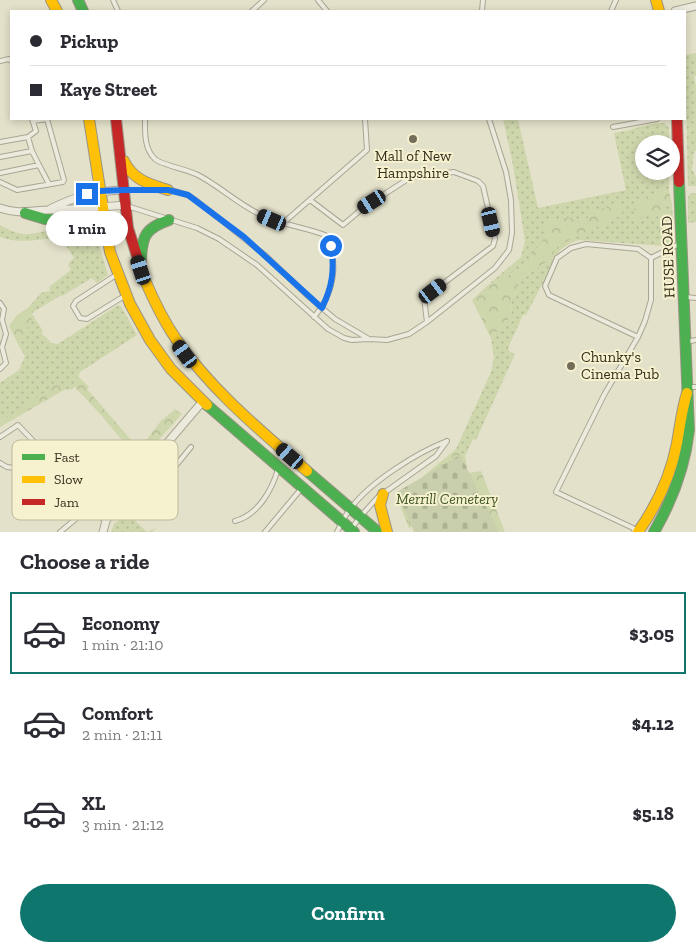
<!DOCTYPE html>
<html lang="en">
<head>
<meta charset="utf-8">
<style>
	:root { --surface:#fff; --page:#f2f2f3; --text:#2b2b33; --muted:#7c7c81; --line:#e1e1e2; --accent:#0f766e }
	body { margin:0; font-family:"Zilla Slab",serif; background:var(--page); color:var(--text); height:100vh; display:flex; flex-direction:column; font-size:19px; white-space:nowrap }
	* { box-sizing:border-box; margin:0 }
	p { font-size:16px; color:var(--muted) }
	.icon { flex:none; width:28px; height:28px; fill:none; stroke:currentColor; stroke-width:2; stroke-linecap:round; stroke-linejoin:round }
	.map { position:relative; height:532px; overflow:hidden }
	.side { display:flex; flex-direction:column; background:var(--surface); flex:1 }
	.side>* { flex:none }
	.hud { position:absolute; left:10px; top:10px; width:676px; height:110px; border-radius:0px; box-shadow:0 2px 8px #0003; display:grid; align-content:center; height:110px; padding:0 20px; background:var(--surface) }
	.fabs { position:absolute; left:635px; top:135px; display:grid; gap:10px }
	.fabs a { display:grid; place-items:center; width:45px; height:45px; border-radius:50%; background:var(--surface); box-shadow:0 2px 8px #0003; font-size:25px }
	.end { position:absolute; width:22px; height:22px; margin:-11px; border:6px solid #1a73e8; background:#fff; box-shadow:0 0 0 2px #fff }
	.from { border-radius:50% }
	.bubble { position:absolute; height:35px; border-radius:18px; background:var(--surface); box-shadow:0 2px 8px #0003; font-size:16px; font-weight:700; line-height:35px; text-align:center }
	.car { position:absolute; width:15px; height:30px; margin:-15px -8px; border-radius:6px; box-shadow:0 0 4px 1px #0007; background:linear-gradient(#222 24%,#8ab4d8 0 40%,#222 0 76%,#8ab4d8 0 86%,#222 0) }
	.hud b { display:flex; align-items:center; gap:18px; height:48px; font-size:19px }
	.hud b+b { border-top:1px solid var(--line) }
	.hud i { width:12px; height:12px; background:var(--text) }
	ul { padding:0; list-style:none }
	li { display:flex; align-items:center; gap:15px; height:82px; margin:0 10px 8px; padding:0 10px; border:2px solid transparent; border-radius:0px }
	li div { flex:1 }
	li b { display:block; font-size:19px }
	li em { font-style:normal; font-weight:700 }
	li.on { border-color:var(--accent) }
	li>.icon { width:45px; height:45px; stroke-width:1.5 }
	h2 { padding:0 20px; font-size:22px; line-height:60px }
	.primary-button { display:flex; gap:10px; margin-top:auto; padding:10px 20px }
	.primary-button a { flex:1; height:58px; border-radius:30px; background:var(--accent); color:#fff; font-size:20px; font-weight:700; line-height:58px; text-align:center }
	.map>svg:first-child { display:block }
	.green { fill:url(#green-dots) }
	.forest { fill:url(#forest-crowns) }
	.cemetery { fill:url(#cemetery-stones) }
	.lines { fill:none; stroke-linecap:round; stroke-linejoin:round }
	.lane-casing { stroke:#a9a594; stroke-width:6 }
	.street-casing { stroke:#a9a594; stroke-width:9 }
	.fast-casing { stroke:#999484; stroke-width:12 }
	.slow-casing { stroke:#999484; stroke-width:12 }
	.jam-casing { stroke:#999484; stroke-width:12 }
	.lane { stroke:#eceadd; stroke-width:4 }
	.street { stroke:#eceadd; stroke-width:7 }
	.fast { stroke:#4caf50; stroke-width:10 }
	.slow { stroke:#ffc107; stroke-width:10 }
	.jam { stroke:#c62828; stroke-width:10 }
	.route { stroke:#1a73e8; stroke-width:6 }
	.poi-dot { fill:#746d5a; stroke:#f6f2d0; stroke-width:2 }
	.labels { text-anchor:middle; stroke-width:4; stroke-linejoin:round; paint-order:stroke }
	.poi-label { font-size:15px; fill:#372f1d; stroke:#f6f2d0 }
	.street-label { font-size:15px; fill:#372f1d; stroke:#f6f2d0 }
	.park-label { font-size:15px; font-style:italic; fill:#3e5423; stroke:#f6f2d0 }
	.key { fill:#f6f2d0; stroke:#bdb89a; stroke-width:1 }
	.key-label { font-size:14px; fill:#372f1d }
</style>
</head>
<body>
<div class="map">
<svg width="696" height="532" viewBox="0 0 696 532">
	<defs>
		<pattern id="green-dots" width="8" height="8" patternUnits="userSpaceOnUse" patternTransform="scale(1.25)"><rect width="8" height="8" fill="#ced6ac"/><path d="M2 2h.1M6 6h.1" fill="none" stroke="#b2b894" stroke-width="1.8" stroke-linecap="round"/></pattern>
		<pattern id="forest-crowns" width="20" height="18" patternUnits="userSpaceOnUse" patternTransform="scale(1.25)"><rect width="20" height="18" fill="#ced6ac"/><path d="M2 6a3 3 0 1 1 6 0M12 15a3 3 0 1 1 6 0" fill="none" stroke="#b2b894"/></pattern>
		<pattern id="cemetery-stones" width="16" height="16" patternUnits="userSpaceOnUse" patternTransform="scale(1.25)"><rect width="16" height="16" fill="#c9cfac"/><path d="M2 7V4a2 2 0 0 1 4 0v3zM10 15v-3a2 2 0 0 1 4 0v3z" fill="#adb294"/></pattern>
	</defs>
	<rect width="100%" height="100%" fill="#e4e1ca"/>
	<!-- green -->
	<path class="green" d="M696,53V76H694L696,86V151H694L692,169L696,177V186H688L685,55Z
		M503,119H518L538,208L626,190L614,133C633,131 645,123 664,123L669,128V144H644V171H669V191L655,193L641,217L652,214L659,215V238C662,227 668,217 661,207L672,204L674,238L670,245L665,246L579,240L572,242L560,250L526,315H523L508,348L510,352L515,354L476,440L473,439L465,456L456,449L491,372L494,358L491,338L512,315L511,298L518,291L519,280L548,261L558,245L622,215L586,220L562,217L534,252L530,264L488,285L521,257L525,241L513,165Z
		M691,193H696V222L688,223V196Z
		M0,225C9,230 19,235 29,234C50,233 75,216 92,235C100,243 105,265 108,275L97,283L92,278L62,296L61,295L32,313V309L28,308L41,293L50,291L49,287L71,270L68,264L74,258L61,238C39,238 22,245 0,237Z
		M118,305L121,306L137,335L80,372L73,389L64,390L59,384L0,422V383L19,370L25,356L19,346L32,318V314L43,331L41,332L44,336H45L51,343L58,344Z
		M128,514L147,532L156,528L152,532H111L114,524Z"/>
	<!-- forest -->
	<path class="forest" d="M669,191L672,204L661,207L664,211L665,220L669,223L663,237L659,238L658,215C650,214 642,215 637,222L633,216C635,196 652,193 669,191Z
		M623,205L622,215L559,245L548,261L519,280L518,291L511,298L512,315L491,338L472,300L488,285L530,264L534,252L544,238L546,224L562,217L586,220L593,210Z
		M28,308L32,309V318L19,346L9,326L17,315Z
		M78,376L89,387L87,389L132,441L147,439L161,421L175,409L182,414L142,458L133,453L100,414L74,386Z
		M59,383L64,390L0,427V422Z
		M456,449L465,456L468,473L481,471L505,532L421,523L409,528L397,498Z"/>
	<!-- cemetery -->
	<path class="cemetery" d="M460,455L499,532H414L397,492Z"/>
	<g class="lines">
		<!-- lane casing -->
		<g class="lane-casing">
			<path id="lane" d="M113,0L118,11
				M318,0L327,11
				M252,11L264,0
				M482,11L483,0
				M611,11L616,0
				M0,61L9,59L11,61
				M145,119C145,132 144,149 155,159C161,165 187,169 198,175C221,187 239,205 263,216C283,225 304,227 325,235C340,262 334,294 314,317
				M33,121L47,119
				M613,127L657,119
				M0,142L28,137L36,131L32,119
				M0,157L32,151L28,137
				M39,165L49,184
				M0,173L39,165L32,151
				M0,182L17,190L63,182L64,180L47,119
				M126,190H154
				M171,190L188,195L197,201L265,255L308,296L335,319L369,339
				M310,200L343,225L363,208L411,177L454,172L478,181L483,186L495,239L493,246L424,298L427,322
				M127,206L197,228L219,239L257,265L328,329L344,338L352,340L369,339L387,340L409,334L427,322L495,268L509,250L512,233L511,200L506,172L489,119
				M282,224L367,150L365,119
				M116,275L76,301L73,306L80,318L87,319L126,295
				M686,297L696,298
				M0,303L4,309L2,320L6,334L2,347L6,363L0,369
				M638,337L549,295L545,286L557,258L571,248L586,244L638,249L651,258
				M686,342L696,340
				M687,387H696
				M0,437L18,425L91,502L89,508L106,521
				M0,463L7,467L16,468L36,444
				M148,465L165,477L169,474L191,447
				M384,493L436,456L447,441
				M140,508L165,477
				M235,521C258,515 272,490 278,469
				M352,528L360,517L378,497
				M60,532L89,508
				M265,532L301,489
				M337,532C341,524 345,515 351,508C370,482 418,452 447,441
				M635,532L633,528L556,492L604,395L638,337L645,321L651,300V258L679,244"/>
		</g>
		<!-- street casing -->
		<g class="street-casing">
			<path id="street" d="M675,11L696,6
				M0,208C20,215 31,210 50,210C76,209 100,207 125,205
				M50,209C76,196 95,191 124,190
				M103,532L106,521L116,503L203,401"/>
		</g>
		<!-- fast casing -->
		<g class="fast-casing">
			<path id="fast" d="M78,0L83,11
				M25,213L45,219L65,220L86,224L91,226L107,240
				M141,260C142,235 146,228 169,220
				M207,405L354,532
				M307,471L378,532
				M654,532C673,499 685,467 689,430L679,182"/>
		</g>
		<!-- slow casing -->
		<g class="slow-casing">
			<path id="slow" d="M51,0L57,11
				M656,0L659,11
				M89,119L110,252L130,304L150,340L171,369L207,405
				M124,161C133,180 149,184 168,190
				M144,278C153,299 163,320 176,339C212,391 260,430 307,471
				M383,494L380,505L387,532
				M638,532C657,505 671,475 677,443C680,426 682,409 687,393"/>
		</g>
		<!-- jam casing -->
		<g class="jam-casing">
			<path id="jam" d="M116,119L128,228L144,278
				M677,119L679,182"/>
		</g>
		<!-- lane -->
		<use href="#lane" class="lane"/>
		<!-- street -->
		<use href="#street" class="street"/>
		<!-- fast -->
		<use href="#fast" class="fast"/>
		<!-- slow -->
		<use href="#slow" class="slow"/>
		<!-- jam -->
		<use href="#jam" class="jam"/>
	</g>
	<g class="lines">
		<!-- route -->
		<path class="route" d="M87,194L99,191L124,190H168L188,195L244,237L322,308C332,287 335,270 331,246"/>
	</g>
	<!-- markers -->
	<g class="poi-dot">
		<circle cx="413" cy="139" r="5"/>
		<circle cx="571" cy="366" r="5"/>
	</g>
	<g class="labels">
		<!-- poi labels -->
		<g class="poi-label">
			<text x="413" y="161">Mall of New<tspan x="413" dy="17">Hampshire</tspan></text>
			<text x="581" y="362" text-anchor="start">Chunky's<tspan x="581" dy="17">Cinema Pub</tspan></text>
		</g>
		<!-- street labels -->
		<g class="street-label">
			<text transform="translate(668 257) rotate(-92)" y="5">HUSE ROAD</text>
		</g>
		<!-- park labels -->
		<g class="park-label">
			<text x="447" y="504">Merrill Cemetery</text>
		</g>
	</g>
	<!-- legend -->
	<rect x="12" y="440" width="166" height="80" rx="8" class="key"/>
	<rect x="22" y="454" width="23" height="6" fill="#4caf50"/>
	<rect x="22" y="476" width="23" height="7" fill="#ffc107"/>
	<rect x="22" y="499" width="23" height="6" fill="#c62828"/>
	<g class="key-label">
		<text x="54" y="462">Fast</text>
		<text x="54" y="484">Slow</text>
		<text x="54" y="507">Jam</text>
	</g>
</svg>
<div class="fabs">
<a><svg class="icon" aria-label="layers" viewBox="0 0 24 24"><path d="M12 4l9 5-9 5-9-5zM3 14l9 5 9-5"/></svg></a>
</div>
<i class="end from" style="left:331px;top:246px"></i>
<i class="end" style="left:87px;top:194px"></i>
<div class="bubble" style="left:46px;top:211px;width:82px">1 min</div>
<i class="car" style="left:372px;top:202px;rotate:238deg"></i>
<i class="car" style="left:272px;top:220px;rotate:293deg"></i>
<i class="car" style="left:491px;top:222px;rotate:167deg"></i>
<i class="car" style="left:141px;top:270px;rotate:342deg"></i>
<i class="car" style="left:433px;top:291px;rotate:53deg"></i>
<i class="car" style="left:185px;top:354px;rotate:324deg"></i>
<i class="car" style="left:290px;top:456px;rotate:311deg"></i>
<div class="hud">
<b><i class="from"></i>Pickup</b>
<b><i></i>Kaye Street</b>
</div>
</div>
<section class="side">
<h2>Choose a ride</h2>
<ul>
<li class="on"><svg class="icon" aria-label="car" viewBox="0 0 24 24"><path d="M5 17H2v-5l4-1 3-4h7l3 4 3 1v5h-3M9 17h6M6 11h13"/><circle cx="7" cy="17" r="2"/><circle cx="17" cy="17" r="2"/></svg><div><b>Economy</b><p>1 min · 21:10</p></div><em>$3.05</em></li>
<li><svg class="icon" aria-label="car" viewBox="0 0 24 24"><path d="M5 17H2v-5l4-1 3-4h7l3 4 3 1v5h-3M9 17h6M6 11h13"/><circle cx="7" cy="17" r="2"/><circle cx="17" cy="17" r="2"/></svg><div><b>Comfort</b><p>2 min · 21:11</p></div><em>$4.12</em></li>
<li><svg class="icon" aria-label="car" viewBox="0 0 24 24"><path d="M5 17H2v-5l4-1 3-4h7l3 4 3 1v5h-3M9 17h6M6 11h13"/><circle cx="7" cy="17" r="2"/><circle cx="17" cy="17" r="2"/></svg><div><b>XL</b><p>3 min · 21:12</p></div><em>$5.18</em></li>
</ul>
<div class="primary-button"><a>Confirm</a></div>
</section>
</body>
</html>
